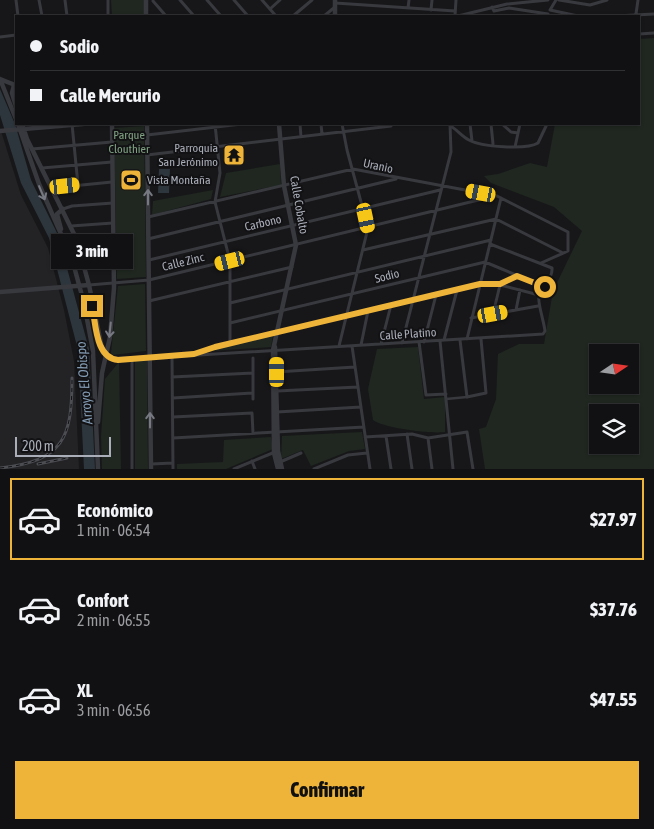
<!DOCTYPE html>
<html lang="es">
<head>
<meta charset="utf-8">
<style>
	:root { --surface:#111113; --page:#1a1a1c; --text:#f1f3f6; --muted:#9c9da0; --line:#303133; --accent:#eeb43a }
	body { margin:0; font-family:"Asap Condensed",sans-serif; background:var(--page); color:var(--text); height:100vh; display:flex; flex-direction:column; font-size:19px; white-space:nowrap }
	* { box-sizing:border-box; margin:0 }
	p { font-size:16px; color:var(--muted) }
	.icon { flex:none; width:28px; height:28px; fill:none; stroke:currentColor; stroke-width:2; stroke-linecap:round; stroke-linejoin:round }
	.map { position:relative; height:469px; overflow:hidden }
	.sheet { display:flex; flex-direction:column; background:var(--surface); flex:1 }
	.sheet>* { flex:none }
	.top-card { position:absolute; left:15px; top:15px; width:625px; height:110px; border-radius:0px; box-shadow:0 1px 4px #0004,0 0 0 1px var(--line); display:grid; align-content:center; height:110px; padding:0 15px; background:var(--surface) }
	.needle { width:32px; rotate:77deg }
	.buttons { position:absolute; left:589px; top:344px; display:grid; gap:10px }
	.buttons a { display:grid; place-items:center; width:50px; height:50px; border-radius:0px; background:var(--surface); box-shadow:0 1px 4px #0004,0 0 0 1px var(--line); font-size:25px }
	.scale { position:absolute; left:15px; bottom:12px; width:96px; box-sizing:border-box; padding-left:5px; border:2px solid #aaaeb9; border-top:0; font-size:14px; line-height:18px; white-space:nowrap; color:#aaaeb9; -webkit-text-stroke:4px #121214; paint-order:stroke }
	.end { position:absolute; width:22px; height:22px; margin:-11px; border:6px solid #eeb43a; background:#111; box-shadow:0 0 0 2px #111 }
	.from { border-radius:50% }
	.bubble { position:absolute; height:35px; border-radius:0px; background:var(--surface); box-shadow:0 1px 4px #0004,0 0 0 1px var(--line); font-size:16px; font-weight:800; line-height:35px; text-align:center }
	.car { position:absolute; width:15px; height:30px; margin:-15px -8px; border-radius:6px; box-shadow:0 0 4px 1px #0007; background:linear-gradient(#f5c518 24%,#345 0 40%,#f5c518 0 76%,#345 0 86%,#f5c518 0) }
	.top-card b { display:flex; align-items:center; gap:18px; height:48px; font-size:19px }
	.top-card b+b { border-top:1px solid var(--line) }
	.top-card i { width:12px; height:12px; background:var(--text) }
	ul { padding:9px 0 0; list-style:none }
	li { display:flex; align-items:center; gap:15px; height:82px; margin:0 10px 8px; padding:0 5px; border:2px solid transparent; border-radius:0px }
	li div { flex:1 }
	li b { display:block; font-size:19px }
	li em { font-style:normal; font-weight:800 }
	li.current { border-color:var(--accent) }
	li>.icon { width:45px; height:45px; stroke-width:1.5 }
	.button { display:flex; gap:10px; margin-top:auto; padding:10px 15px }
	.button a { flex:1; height:58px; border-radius:0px; background:var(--accent); color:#111; font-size:20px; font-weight:800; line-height:58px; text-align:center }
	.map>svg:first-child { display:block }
	.built { fill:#232326 }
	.green { fill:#1f2720; fill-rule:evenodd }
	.water { fill:#2d363d }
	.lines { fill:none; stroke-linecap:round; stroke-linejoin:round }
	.pedestrian { stroke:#38393e; stroke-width:2.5 }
	.minor { stroke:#38393e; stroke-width:3 }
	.tertiary { stroke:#38393e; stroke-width:4.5 }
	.rail-casing { stroke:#4b4d53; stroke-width:3 }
	.rail { stroke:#121214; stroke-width:1; stroke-dasharray:4; stroke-linecap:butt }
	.oneway { stroke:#777982 }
	.route { stroke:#eeb43a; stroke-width:6 }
	.labels { text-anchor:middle; stroke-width:4; stroke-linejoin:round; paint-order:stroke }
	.park-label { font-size:12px; fill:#81a384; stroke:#121214 }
	.poi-label { font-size:12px; fill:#aaaeb9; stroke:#121214; text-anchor:end }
	.street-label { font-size:12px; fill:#aaaeb9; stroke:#121214 }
	.water-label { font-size:14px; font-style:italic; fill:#829bb3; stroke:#121214 }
</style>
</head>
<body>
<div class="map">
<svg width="654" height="469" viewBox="0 0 654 469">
	<rect width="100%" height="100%" fill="#171719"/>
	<!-- built -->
	<path class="built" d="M0,128L21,195L48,248L64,310L74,361L79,469H0Z"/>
	<!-- green -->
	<path class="green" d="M111,0H144V16H112Z
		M654,38V469H485L479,429L486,427L496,399L498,354L519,344H544L553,291L582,231L554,207L491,183L484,176L498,174L530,163L547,167L555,124H639V39ZM598,352H630V385H598ZM598,412H630V445H598Z
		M144,126L146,277L117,279L114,128Z
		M280,164L281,185L220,197L226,173Z
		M213,190L211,199L152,215L153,201Z
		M145,284L146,351L113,355L111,353L118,286Z
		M273,335L271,347L211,351V350Z
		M418,347L424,399L445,397V432C431,434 383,428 373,420L368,389L377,349Z
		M135,361H147L148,469H135Z
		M119,362L121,469H102L101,436L105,379Z
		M362,432L365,449L349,451L311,466L303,450L281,459L282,436Z
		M271,437L273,449L226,469H177V464L223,462L224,440Z"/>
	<!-- water -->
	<path class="water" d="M0,89L15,124L31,180L58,235L89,349L95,469H84L78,350L49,238L21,183L0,115Z
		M159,169H170L169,193H158Z"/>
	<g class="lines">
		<!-- pedestrian -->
		<path class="pedestrian" d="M446,399L467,397"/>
		<!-- minor -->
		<path class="minor" d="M16,0L18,16
			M39,0L42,16
			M65,0L67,16
			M108,0V16
			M180,0L194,16
			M207,0L221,16
			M234,0L248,16
			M262,0L276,16
			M559,0L590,5L607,0
			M153,1L166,16
			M335,3L455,11
			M492,7L494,11L509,8L548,14
			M408,8L409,0
			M270,9L280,0
			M431,10L432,0
			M550,10L578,16
			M550,10L556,0
			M636,14L638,0
			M293,16L312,0
			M324,16L335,7
			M455,16L456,0
			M458,16L507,4L548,0
			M616,16L654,14
			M639,34L654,33
			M0,37L16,35
			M72,124L78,185
			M215,124L220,173L215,202L230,261V343
			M300,124L301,137
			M321,124L322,134
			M447,124C456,128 461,136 469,140C481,147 527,150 538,143L547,124
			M470,124L472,141
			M491,124L493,144
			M502,124L511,132L518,133
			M147,135L242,124
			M515,147L520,124
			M32,149L112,142
			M147,155L391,126
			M42,168L112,162
			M52,188L112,182
			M63,209L72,206L113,203
			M148,217L353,169L497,196L568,232V251L541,263
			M71,226L113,223
			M148,239L396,179
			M78,246L113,243
			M363,250L496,219L563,253
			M149,260L440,190
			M83,266L113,263
			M89,285L149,280L495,196
			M149,301L292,267
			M230,303L491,240
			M516,310L520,290
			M493,314L500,285L516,276
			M471,318L538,306
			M230,323L485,262L545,287
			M467,339L501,198
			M444,340L457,290
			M460,340L467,397L486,393L481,339
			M440,341L453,469
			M419,342L426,395L446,394
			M424,342L436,295
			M402,343L451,152L450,124
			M381,344L391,305
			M361,345L368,311
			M339,346L368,228L347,150L342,124
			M352,346L370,469
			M197,353L215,347L480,284L500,285L539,295
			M172,356L173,469
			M150,358L543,334L545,331C544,322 537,301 539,296C542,286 553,279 552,268L490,244
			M132,359V469
			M276,372L355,367
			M172,377L253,373
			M277,391L358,387
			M173,398L252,393
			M253,399V358
			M277,412L361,407
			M173,417L252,413L253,433
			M407,434L412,469
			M386,436L391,469
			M365,437L412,434L428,438L467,432L473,469
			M173,438L364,427
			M428,438L432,469
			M252,461L255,469
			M280,462L301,453
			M151,464L173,463
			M234,469L275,452
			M314,469L348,455L367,453"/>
		<!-- tertiary -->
		<path class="tertiary" d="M146,0V16
			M335,0V16
			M0,79L16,119
			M0,79L15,85
			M14,85L12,93L16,106
			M18,124L39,184L72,259L84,303L93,351L98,469
			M22,124L27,139L76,238L89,285L103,353L112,359L150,358
			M147,124L151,469
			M0,131L83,124
			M61,229L57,214L63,209
			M0,292L89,285
			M275,347L278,451L282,469
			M98,422L102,373L110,337L114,288L112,124
			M278,469L274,453L273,350L296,245L284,186L279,124"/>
		<!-- rail casing -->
		<g class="rail-casing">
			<path id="rail" d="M38,464L67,458
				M0,468C64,461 72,438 72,378"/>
		</g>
		<!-- rail -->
		<use href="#rail" class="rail"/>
	</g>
	<!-- one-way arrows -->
	<defs><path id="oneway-shaft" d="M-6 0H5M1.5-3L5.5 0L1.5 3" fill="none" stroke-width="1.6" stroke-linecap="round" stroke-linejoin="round" transform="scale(1.25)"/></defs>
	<g class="oneway">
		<use href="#oneway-shaft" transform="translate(42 193) rotate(67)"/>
		<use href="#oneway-shaft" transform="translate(148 197) rotate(-90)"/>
		<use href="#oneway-shaft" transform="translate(110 330) rotate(96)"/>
		<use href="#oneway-shaft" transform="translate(150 420) rotate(-90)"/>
	</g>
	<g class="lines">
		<!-- route -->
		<path class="route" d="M92,306C96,323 95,358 118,360L194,354L215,347L480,284H500L517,276L545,287"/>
	</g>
	<!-- icons -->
	<defs>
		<g id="temple-square" transform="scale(1.125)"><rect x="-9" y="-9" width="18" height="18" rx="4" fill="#eeb43a" stroke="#121214"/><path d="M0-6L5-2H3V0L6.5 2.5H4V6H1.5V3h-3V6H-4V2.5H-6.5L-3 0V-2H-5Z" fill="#111"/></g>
		<g id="stadium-square" transform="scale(1.125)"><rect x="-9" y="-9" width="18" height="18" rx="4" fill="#eeb43a" stroke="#121214"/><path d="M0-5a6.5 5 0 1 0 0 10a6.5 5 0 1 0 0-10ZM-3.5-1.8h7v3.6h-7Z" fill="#111"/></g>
	</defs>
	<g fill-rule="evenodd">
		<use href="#temple-square" x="234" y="155"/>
		<use href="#stadium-square" x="131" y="180"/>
	</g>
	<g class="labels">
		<!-- park labels -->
		<g class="park-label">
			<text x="129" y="139">Parque<tspan x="129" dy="14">Clouthier</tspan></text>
		</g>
		<!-- poi labels -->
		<g class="poi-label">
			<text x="218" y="152">Parroquia<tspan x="218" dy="14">San Jerónimo</tspan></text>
			<text x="147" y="184" text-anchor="start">Vista Montaña</text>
		</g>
		<!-- street labels -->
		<g class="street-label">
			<text transform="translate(378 166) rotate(12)" y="4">Uranio</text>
			<text transform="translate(299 205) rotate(80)" y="4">Calle Cobalto</text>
			<text transform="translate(263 223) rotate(-13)" y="4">Carbono</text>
			<text transform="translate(183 262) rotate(-14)" y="4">Calle Zinc</text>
			<text transform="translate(387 276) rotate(-14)" y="4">Sodio</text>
			<text transform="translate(408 334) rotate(-4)" y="4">Calle Platino</text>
		</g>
		<!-- water labels -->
		<g class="water-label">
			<text transform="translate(84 383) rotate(-95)" y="5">Arroyo El Obispo</text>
		</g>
	</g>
</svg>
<div class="buttons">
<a><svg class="needle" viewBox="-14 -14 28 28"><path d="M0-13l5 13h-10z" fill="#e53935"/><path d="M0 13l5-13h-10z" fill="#9c9da0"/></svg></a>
<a><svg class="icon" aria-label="layers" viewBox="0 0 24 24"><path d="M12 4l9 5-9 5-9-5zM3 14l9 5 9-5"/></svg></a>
</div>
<div class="scale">200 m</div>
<i class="end from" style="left:545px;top:287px"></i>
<i class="end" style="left:92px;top:306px"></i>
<div class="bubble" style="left:51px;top:234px;width:82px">3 min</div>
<i class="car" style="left:65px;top:186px;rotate:84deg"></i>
<i class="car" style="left:481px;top:193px;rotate:281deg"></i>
<i class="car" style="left:366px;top:218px;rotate:168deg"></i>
<i class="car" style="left:230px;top:261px;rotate:256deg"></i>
<i class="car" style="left:493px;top:314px;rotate:80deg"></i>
<i class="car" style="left:277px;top:372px;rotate:0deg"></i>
<div class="top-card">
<b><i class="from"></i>Sodio</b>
<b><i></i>Calle Mercurio</b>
</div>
</div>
<section class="sheet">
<ul>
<li class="current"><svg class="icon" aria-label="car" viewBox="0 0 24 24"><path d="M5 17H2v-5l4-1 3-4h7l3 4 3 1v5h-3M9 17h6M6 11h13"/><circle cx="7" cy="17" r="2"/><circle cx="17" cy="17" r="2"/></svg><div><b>Económico</b><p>1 min · 06:54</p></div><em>$27.97</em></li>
<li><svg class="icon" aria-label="car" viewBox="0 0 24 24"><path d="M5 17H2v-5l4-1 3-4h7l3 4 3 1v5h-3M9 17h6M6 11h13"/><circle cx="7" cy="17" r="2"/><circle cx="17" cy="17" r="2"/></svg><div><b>Confort</b><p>2 min · 06:55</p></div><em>$37.76</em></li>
<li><svg class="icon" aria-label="car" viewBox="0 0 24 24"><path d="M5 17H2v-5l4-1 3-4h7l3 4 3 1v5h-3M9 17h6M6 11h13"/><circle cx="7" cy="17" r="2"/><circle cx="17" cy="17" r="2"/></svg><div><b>XL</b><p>3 min · 06:56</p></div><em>$47.55</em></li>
</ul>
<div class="button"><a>Confirmar</a></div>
</section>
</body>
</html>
